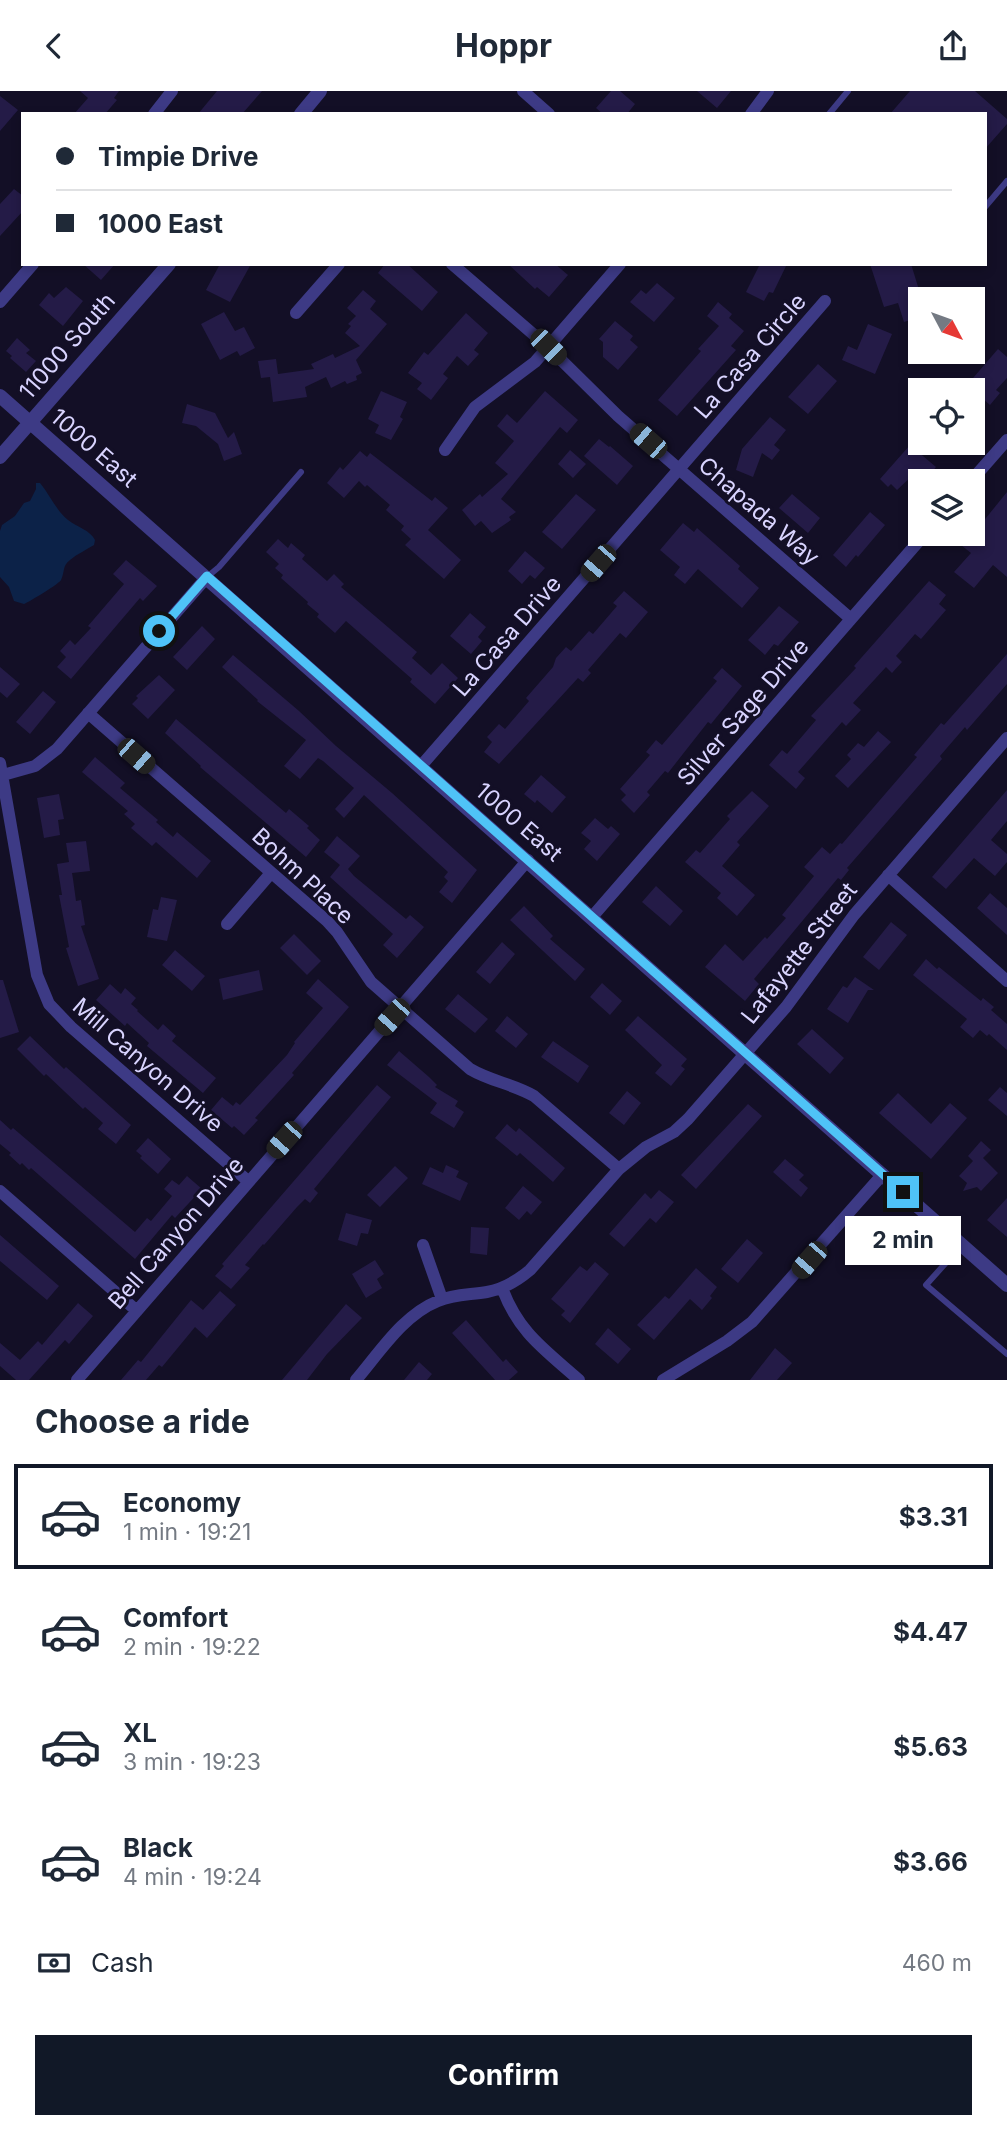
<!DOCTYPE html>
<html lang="en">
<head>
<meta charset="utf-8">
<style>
	:root { --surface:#fff; --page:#f6f6f7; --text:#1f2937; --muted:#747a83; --line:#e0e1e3; --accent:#111827 }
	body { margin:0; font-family:Inter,sans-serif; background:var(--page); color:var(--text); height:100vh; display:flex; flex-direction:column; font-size:26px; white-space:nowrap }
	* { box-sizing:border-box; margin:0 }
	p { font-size:23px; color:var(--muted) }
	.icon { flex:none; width:38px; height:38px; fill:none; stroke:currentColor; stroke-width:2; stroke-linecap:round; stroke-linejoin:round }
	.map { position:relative; height:1289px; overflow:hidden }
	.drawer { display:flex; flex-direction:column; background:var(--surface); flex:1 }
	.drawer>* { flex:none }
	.top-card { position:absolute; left:21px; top:21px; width:966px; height:154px; border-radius:0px; box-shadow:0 4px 10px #0003; display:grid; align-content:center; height:154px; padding:0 35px; background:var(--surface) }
	.needle { width:46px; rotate:131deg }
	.fabs { position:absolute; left:908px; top:196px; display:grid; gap:14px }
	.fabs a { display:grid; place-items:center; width:77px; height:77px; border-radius:0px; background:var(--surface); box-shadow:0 4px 10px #0003; font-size:35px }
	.end { position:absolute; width:32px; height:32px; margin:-16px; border:9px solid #4fc3f7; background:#111; box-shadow:0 0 0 4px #111 }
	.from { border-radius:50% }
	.bubble { position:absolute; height:49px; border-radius:0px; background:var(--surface); box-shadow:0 4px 10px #0003; font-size:23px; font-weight:700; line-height:49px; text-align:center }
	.car { position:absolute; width:21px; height:42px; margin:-21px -10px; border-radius:9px; box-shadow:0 0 5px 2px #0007; background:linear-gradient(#222 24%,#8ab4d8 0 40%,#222 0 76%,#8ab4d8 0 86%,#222 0) }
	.top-card b { display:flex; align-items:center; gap:24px; height:66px; font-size:26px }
	.top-card b+b { border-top:2px solid var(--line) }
	.top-card i { width:18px; height:18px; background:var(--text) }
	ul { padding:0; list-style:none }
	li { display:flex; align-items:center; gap:21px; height:105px; margin:0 14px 10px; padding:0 21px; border:4px solid transparent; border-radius:0px }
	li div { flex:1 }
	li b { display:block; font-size:26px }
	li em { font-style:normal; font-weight:700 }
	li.on { border-color:var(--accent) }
	li>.icon { width:63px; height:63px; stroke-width:1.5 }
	h2 { padding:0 35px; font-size:32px; line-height:84px }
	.pay { display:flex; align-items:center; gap:18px; height:77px; padding:0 35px; font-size:26px }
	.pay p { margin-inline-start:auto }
	.button { display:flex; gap:14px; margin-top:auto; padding:14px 35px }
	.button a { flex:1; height:80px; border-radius:0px; background:var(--accent); color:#fff; font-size:28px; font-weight:700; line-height:80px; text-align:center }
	header { display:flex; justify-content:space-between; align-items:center; height:91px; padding:0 35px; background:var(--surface); font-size:32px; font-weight:700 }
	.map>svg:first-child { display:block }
	.water { fill:#0c2248 }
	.building { fill:#241b47 }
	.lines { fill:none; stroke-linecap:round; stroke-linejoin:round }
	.service { stroke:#3d3a85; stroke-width:6 }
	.minor { stroke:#3d3a85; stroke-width:12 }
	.tertiary { stroke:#3d3a85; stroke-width:14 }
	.route { stroke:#4fc3f7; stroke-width:9 }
	.labels { text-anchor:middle; stroke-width:6; stroke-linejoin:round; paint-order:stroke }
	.street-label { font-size:23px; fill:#d9d4ff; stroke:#130f26 }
</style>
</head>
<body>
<header><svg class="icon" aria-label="back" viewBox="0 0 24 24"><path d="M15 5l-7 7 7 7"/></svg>Hoppr<svg class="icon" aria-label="share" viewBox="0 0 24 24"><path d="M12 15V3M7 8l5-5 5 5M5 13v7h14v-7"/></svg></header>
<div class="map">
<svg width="1007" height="1289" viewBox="0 0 1007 1289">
	<rect width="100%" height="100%" fill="#130f26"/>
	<!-- water -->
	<path class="water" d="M36,392H40C50,404 55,418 68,429C77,436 90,439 95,449L94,454C86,459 77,463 70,469C62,475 65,481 61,489C59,493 29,511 24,513L14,510L9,496L0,486V440L2,434L15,425L24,412L30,410L36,398Z"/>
	<!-- building -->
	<path class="building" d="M80,0H119L114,7L117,9L105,23H74L88,7Z
		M217,0H262L242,23H198Z
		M611,0H620L635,13L627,23H603L596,17Z
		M697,0H731L717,17Z
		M910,0H975L1007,28V33L985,58V23H890Z
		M0,5L18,19L0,40Z
		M14,98L23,105V120L0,145V113Z
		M83,173H115L101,189Z
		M220,173H251L230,211L206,199Z
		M385,173H407L438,201L422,220L378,182Z
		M508,173H555L568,184L549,206L537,196L535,198Z
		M760,173H787L773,202L769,201L764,210L746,201Z
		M870,173H911L920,202V226L904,231L898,212L884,216Z
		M657,192L675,207L654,231L630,211L641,199L646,203Z
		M66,196L83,210L63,235L39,214L49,202L54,207Z
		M363,199L376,210L370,218L387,233L356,269L362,282L356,285L357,289L347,293L345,290L331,297L326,286L305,296L307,306L273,311L270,286L261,287L258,270L276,268L278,283L314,278L311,273L333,263L335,267L360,255L345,242L351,235L348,233L356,225L347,217Z
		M718,211L732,223L729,227L744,240L731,255L736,259L677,325L658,309L701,260L698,258L719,235L707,225Z
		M224,221L235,240L244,236L255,257L240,265L237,260L220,269L201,233Z
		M466,222L488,242L474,259L479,263L468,275L457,265L443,283L448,287L431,309L417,298L422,292L408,282L424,261L428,264Z
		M615,230L633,245L630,249L638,256L618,279L603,266V251L599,248Z
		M868,233L892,243L875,283L842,269L848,255L857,259Z
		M17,247L30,259L26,262L36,270L26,281L10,267L12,265L6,260Z
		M998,258L1007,266V287L996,299L1000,302L990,314L967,294Z
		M818,273L837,290L808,323L788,306Z
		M381,300L407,311L400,326L403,328L391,349L375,342L379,334L368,328Z
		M545,300L578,329L567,342L560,336L501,408L516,421L509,426L511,429L492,442L481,430L475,435L462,419L480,403L482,406L508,383L495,372L514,350L497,335L507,323L517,332Z
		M187,313L215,322L228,347L234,341L242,363L224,370L218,353L196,335L182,332Z
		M770,326L786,339L774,354L780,359L772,369L762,362L753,386L736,379L742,358Z
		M599,348L609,356L610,355L633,375L617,394L584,365Z
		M910,354L936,376L924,390L913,384L897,399L891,393L888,396L880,388Z
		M570,359L586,373L573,387L558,373Z
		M360,360L367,366L370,362L432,410L435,406L448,417L428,439L461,469L444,488L405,454L411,448L401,439L404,435L386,419L390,414L367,394L365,396L359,390L344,407L327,392L340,376L343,379Z
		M1007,401V486L993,474L974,497L954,481L971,462L961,454L973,443Z
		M576,403L596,419L562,458L542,441Z
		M792,403L820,427L808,442L779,417Z
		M870,421L885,434L858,466L856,464L846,476L833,464Z
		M683,432L694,441L697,437L740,475L738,478L759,497L742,517L698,478L685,493L674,484L680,476L660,459Z
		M278,448L288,457L291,452L305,464L302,468L327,490L334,483L344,493L341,496L417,561L412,567L431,584L442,572L458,587L435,613L410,591L412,588L346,530L335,542L317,526L319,523L307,513L308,511L281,487L283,484L275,477L279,473L266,461Z
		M525,460L545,477L535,488L530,484L522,493L508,480Z
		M126,469L157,495L143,510L140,507L71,588L57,576L66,566L60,560L70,549L75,554L91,537L88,535L124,493L113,483Z
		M929,490L946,504L939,513L946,519L921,548L915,543L896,565L902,571L892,582L886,576L853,612L861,619L846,635L842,631L798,681L805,687L796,698L769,674L782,659L787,663L816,629L811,625L856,577L854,575Z
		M624,500L648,521L626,547L620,542L588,579L591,582L583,591L578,587L499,673L484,661L492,651L487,646L499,633L505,638L529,610L526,607L553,576L556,567L566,556L571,560L589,540L593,543L617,515L613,512Z
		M779,515L799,531L778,555L774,553L765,564L748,549Z
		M470,522L486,536L478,546L482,550L471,563L450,545Z
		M202,535L215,548L187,579L173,566Z
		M1007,563V593L967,639L965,636L940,665L942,668L847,777L849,779L841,789L838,787L754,888L759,893L745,910L705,876L725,853L743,870L765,846L767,848L786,827L782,824L814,785L804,776L822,756L830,763L840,752L842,753L917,666L914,664L941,632L944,634Z
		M233,564L299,620L336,655L392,702L477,779L452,812L439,801L448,790L444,786L448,781L364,704L344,727L335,718L354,697L323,670L318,667L300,688L284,675L306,649L257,610L258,609L222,576Z
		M0,576L20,593L7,607L0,601Z
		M722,577L742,595L711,633L708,631L668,682L665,680L647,701L650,704L634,722L621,709L626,704L620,698L650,664L646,661L656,649L662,654L717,590L713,587Z
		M159,584L175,599L148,628L132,613L138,607L136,605Z
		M43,600L56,611L30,643L16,631Z
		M176,628L286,722L289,718L309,735L307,737L320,749L306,766L200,676L201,675L165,642Z
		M878,640L891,651L848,697L835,685L851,668L847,664L858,652L864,656Z
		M95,666L125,692L120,697L158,729L156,731L173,746L177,741L211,770L197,787L156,751L152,755L131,737L135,733L124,723L128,720L82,681Z
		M541,684L566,706L552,722L537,709L535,712L524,703Z
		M1007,699V730L991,749L1007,763V771L995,785L974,767L946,798L932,786Z
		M752,700L769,715L737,751L740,754L722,775L755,804L737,825L717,807L721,802L685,771L696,759L700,762L730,728L727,725Z
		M59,703L64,728L58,729L60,744L44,747L37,707Z
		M595,727L608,738L611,735L620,743L597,770L584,758L591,750L581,742Z
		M337,745L360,765L348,778L354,785L406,828L410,824L424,836L397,867L383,854L393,843L330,786L340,774L324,761Z
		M86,750L90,780L72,782L73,788L76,810L81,809L85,834L81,835L99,888L78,895L66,857L69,856L59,804H62L57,773L69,771L66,752Z
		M656,795L683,820L670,835L642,811Z
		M990,802L1007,817V844L977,817Z
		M161,806L177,809L167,850L147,846L153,818L158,819Z
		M524,815L553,845L550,848L585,878L575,890L510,829Z
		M891,831L907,844L879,879L863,866Z
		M294,843L321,870L307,884L280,857Z
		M502,851L515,863L490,893L476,881Z
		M175,859L205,885L192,900L162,874Z
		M926,868L937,878L939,876L981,910L983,907L994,916L991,919L1007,933V959L989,943L987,945L980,939L973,947L960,936L967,928L913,884Z
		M259,879L263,899L223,909L219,888Z
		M855,886L874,899H868L848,932L827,918L843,895L847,897Z
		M318,888L349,916L292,982L294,984L255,1027L258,1029L244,1044L234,1035L232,1037L211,1019L222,1006L233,1015L236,1011L240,1014L287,964L295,952L294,951L323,917L306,902Z
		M0,889H3L19,941L0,947Z
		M602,892L622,910L610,924L590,906Z
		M110,893L121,903L125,897L136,907L131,913L138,919L137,920L158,939L163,933L176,945L172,950L216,987L203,1002L147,955L149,952L127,932L125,935L96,909Z
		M458,903L488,928L475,942L445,918Z
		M507,925L528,943L516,957L495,940Z
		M638,925L687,968L681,975L685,978L671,995L655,982L662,974L625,939Z
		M812,938L844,967L830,983L797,953Z
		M30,945L64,978L66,976L131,1034L116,1053L98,1038L103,1032L85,1016L83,1018L46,983L44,985L17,958Z
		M553,950L589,975L578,992L541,966Z
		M399,960L429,986L437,994L435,996L458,1010L455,1015L464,1021L454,1037L430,1022L437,1012L387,974Z
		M377,994L391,1006L314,1098L318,1102L310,1112L305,1108L297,1116L264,1154L263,1153L245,1174L250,1177L231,1198L215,1185L224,1175L222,1173Z
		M1000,996L1007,1002V1025L988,1009Z
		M627,1000L641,1012L624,1034L609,1022Z
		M898,1002L931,1033L950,1012L967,1027L931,1068L879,1022Z
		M748,1013L762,1025L696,1098L681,1084Z
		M0,1029L11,1039L13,1037L135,1141L147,1127L151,1130L172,1105L164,1098L172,1089L179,1094L187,1085L202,1098L175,1127L172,1124L135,1168L31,1077L29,1079L22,1072L20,1074L9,1064L11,1062L0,1053Z
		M507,1033L516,1041L519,1037L565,1077L553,1091L520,1062L517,1065L495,1047Z
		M148,1047L171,1068L158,1083L140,1067L142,1065L136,1060Z
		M981,1050L991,1059L983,1067L998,1082L981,1100L977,1096L963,1100L967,1092L959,1085L973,1070L968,1065Z
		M785,1068L804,1084L799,1089L808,1097L801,1106L773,1081Z
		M446,1074L459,1080L456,1086L468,1092L460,1110L422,1093L430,1076L443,1082Z
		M395,1075L408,1087L380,1116L367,1104Z
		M523,1095L542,1111L531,1124L527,1120L519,1129L505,1117Z
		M659,1099L674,1111L656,1132L650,1127L624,1156L609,1143L645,1102L651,1108Z
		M1007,1107V1146L987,1129Z
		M346,1122L372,1129L368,1143L361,1142L357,1155L338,1149Z
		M471,1136L489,1137L487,1164L470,1162Z
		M0,1144L59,1195L47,1209L0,1170Z
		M747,1148L763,1162L738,1192L721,1178Z
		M375,1169L384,1183L377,1188L382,1197L366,1207L352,1183Z
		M595,1171L609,1183L570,1232L561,1224L565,1220L551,1208L580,1175L587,1180Z
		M696,1177L717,1196L710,1205L712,1207L702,1219L690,1208L654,1249L637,1234L665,1205L669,1208Z
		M220,1200L236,1214L207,1247L195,1236L162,1276L159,1274L146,1289H121L138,1269L141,1271L191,1209L203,1219Z
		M78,1212L93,1225L69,1253L65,1249L29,1289H16L0,1275V1252L20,1269L38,1250L42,1254Z
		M346,1213L362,1227L327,1263L307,1289H282Z
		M466,1229L503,1271L506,1268L518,1281L509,1289H495L452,1242Z
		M608,1237L631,1258L618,1273L595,1253Z
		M775,1257L792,1272L777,1289H750Z
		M419,1271L432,1283L427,1289H404Z"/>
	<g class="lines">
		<!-- service -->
		<path class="service" d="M829,23L848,0
			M985,116L1007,90
			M207,486L219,476L301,381
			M961,1155L926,1194L1007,1263"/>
		<!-- minor -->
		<path class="minor" d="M523,0L549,23
			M154,23L172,0
			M751,23L768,0
			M452,173L548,256L618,325L851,528
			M0,211L33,173
			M296,222L339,173
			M445,359L475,316L535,271L620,173
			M971,390L1007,349
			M88,622L327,830L337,841L371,891L470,978C490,990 513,993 534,1005L619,1078
			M0,672L37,884L49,913L71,936L248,1090
			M421,675L825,210
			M3,684L35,675L57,658L207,486
			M888,784L1007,890
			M592,826L925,443
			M227,833L271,782
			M0,1100L137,1220
			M423,1154L442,1208
			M502,1197C519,1242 544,1258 579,1289
			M77,1289L528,769
			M356,1289C380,1261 403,1224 438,1210C454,1203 470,1204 487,1201C504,1198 517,1190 530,1179L619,1078L646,1056L674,1041L688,1028L786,916L854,824L1007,647
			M663,1289L727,1250L752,1231L883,1083"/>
		<!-- tertiary -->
		<path class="tertiary" d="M301,23L320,0
			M0,305L1007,1194
			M0,366L169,173"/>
	</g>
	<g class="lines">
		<!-- route -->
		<path class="route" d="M159,540L207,485L903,1101"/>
	</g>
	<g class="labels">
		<!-- street labels -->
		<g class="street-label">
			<text transform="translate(67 255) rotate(-49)" y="8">11000 South</text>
			<text transform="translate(750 265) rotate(-49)" y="8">La Casa Circle</text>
			<text transform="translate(94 357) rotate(41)" y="8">1000 East</text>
			<text transform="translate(759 420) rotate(41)" y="8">Chapada Way</text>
			<text transform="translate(507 545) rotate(-49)" y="8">La Casa Drive</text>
			<text transform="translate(743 621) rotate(-49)" y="8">Silver Sage Drive</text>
			<text transform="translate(519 731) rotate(41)" y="8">1000 East</text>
			<text transform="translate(303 785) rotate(43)" y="8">Bohm Place</text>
			<text transform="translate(799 862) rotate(-52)" y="8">Lafayette Street</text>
			<text transform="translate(148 974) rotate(41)" y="8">Mill Canyon Drive</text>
			<text transform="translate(176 1142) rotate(-49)" y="8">Bell Canyon Drive</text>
		</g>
	</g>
</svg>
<div class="fabs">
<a><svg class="needle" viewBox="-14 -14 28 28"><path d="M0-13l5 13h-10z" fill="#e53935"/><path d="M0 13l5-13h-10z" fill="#747a83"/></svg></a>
<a><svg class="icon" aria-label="locate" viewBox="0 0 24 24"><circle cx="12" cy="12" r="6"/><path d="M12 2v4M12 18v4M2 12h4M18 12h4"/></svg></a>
<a><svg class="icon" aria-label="layers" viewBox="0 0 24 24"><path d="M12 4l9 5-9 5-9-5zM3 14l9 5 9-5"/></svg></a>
</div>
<i class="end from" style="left:159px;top:540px"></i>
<i class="end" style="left:903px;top:1101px"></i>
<div class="bubble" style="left:845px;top:1125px;width:116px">2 min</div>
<i class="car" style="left:548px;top:256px;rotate:135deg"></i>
<i class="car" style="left:648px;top:350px;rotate:311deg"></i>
<i class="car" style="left:598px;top:472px;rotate:221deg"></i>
<i class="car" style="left:136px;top:665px;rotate:131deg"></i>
<i class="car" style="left:392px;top:926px;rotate:222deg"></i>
<i class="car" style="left:284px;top:1049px;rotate:222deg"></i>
<i class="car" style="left:809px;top:1169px;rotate:221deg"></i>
<div class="top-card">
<b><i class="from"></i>Timpie Drive</b>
<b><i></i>1000 East</b>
</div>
</div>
<section class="drawer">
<h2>Choose a ride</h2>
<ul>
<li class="on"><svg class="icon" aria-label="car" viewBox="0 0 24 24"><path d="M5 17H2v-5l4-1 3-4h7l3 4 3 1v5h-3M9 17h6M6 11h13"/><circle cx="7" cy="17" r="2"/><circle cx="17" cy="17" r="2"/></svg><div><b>Economy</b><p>1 min · 19:21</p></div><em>$3.31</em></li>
<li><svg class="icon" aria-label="car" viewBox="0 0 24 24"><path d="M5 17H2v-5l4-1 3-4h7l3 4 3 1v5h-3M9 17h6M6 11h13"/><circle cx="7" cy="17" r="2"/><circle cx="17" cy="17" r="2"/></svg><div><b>Comfort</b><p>2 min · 19:22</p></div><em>$4.47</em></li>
<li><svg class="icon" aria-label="car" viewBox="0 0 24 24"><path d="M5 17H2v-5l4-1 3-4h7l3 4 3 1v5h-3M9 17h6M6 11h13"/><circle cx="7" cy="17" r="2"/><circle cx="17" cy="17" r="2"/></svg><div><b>XL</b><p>3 min · 19:23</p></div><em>$5.63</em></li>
<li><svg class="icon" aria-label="car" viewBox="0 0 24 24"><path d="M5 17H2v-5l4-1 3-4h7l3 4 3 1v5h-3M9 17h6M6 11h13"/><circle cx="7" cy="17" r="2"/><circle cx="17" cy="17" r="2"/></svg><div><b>Black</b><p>4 min · 19:24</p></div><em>$3.66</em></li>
</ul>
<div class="pay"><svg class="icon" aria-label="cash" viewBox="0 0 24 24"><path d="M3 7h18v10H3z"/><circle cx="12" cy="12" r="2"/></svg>Cash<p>460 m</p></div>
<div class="button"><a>Confirm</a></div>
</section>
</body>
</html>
